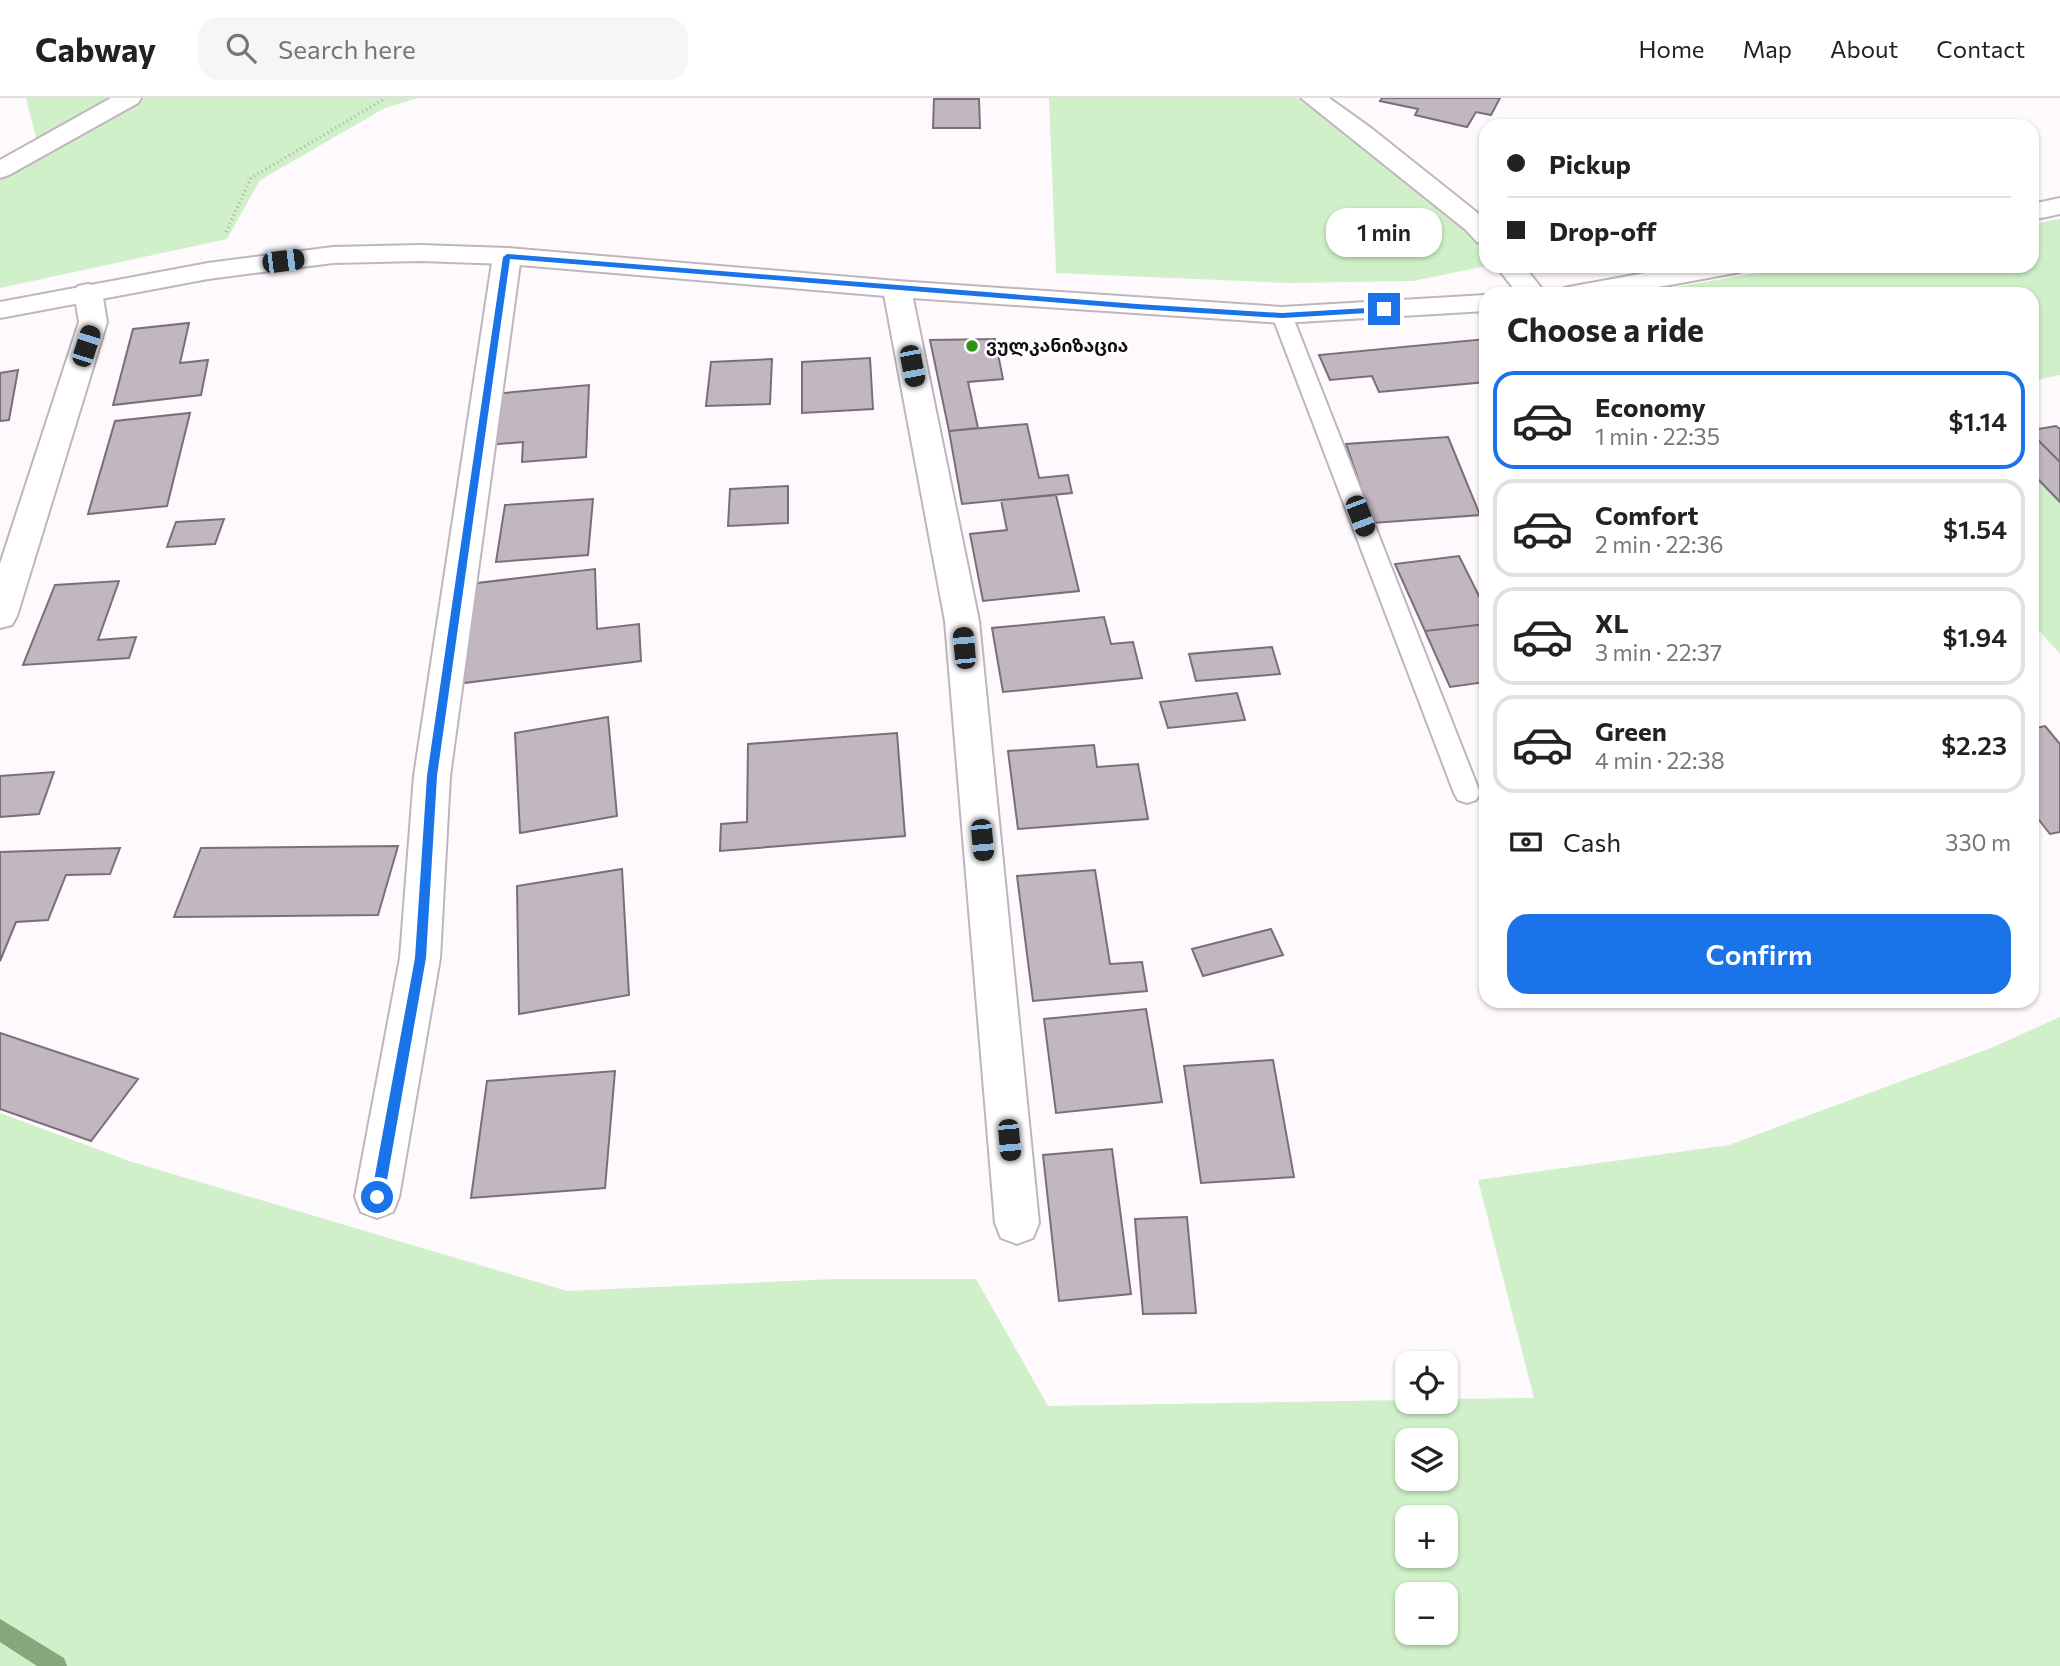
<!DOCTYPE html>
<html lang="en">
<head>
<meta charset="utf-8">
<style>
	:root { --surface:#fff; --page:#f6f6f6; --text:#222; --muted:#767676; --line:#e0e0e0; --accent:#1a73e8 }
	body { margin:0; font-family:Commissioner,"Noto Sans Georgian",sans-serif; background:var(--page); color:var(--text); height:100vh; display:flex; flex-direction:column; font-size:26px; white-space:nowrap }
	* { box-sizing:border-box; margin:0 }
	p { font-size:23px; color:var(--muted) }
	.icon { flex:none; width:38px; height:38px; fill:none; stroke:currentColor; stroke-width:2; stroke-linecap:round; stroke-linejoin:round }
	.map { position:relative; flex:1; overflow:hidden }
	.sheet { position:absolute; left:1479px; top:189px; width:560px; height:721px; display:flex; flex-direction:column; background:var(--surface); border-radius:21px; box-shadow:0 2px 5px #0004 }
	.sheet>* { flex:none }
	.top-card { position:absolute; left:1479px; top:21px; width:560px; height:154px; border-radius:21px; box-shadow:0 2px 5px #0004; display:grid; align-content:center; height:154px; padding:0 28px; background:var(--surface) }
	.fabs { position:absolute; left:1395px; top:1253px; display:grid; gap:14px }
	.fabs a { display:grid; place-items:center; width:63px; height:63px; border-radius:14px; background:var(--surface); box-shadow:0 2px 5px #0004; font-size:35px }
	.end { position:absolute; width:32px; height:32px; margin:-16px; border:9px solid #1a73e8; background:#fff; box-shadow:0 0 0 4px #fff }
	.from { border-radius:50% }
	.bubble { position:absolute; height:49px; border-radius:21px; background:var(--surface); box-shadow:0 2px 5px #0004; font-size:23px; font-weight:600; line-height:49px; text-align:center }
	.car { position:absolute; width:21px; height:42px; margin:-21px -10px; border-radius:9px; box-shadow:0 0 5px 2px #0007; background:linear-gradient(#222 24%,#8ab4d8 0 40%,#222 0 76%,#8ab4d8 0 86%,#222 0) }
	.top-card b { display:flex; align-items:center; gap:24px; height:66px; font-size:26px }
	.top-card b+b { border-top:2px solid var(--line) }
	.top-card i { width:18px; height:18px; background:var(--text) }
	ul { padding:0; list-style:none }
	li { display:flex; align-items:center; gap:21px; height:98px; margin:0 14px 10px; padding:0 14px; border:4px solid var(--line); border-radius:21px }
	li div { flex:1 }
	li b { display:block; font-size:26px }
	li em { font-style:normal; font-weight:600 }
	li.active { border-color:var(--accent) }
	li>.icon { width:63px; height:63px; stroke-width:1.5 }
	h2 { padding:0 28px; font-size:32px; line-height:84px }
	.pay { display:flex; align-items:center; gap:18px; height:77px; padding:0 28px; font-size:26px }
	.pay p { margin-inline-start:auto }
	.button { display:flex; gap:14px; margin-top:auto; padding:14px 28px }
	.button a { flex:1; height:80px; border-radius:21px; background:var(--accent); color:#fff; font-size:28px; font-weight:600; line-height:80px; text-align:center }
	header { display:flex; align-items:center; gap:42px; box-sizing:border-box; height:98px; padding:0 35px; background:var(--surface); border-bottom:2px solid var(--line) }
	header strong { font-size:33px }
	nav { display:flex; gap:38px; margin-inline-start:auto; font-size:24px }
	.search { width:490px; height:63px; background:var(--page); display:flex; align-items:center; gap:18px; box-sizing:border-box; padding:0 24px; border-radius:21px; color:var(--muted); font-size:26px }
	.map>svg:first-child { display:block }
	.green { fill:#cff0c8; fill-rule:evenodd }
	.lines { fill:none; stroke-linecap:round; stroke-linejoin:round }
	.stream { fill:#84a77d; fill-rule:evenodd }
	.building { fill:#c2b7c1; stroke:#796f78; stroke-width:2 }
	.lane-casing { stroke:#c0b5bf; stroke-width:4 }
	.street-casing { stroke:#c0b5bf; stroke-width:4 }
	.secondary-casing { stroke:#c0b5bf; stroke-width:4 }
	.path { stroke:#b2adb1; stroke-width:3.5; stroke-dasharray:1 3.5; stroke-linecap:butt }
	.lane { fill:#fff; fill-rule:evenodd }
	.street { fill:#fff; fill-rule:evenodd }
	.secondary { fill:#fff; fill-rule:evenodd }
	.route { fill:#1a73e8 }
	.poi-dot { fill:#2e9213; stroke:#fff; stroke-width:2.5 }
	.labels { text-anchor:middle; stroke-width:5; stroke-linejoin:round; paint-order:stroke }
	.far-poi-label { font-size:18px; font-weight:bold; fill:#120e12; stroke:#fff; text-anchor:start }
</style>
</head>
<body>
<header>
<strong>Cabway</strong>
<div class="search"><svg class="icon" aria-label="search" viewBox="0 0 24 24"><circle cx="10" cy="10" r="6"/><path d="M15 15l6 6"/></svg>Search here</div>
<nav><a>Home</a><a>Map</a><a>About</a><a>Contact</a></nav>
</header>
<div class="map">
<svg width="2060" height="1568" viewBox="0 0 2060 1568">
	<rect width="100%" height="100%" fill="#fef9fd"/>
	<!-- green -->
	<path class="green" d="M26,0H418L385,10L260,82L227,141L0,190V65L40,55Z
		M1049,0H1297L1469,125L1486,151V168L1413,183L1287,185L1056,175Z
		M2060,121V277L2032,283V196H1636L1795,168H2032V126Z
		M2059,341L2060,342V556L2032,525V345Z
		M2060,919V1568H0V1015L129,1063L567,1193L836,1181H976L1048,1308L1407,1302L1446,1304V1301L1534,1300L1478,1082L1729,1047L1991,950ZM1407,1342H1446V1381H1407ZM1407,1419H1446V1458H1407ZM1407,1496H1446V1535H1407Z"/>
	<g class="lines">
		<!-- stream -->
		<path class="stream" d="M0,1521L64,1560L67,1568H37L0,1544Z"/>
	</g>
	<!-- building -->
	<path class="building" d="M1382,0H1500L1491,17L1476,14L1467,29L1415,17L1418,11L1380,3Z
		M934,1H979L980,30H933Z
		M189,225L180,265L208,262L201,297L113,307L133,231Z
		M995,241L1003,281L968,284L978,330L949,333L930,242Z
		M1486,241V284L1379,294L1372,278L1330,282L1319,257Z
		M870,260L873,311L802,315V264Z
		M772,261L770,306L706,308L711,264Z
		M18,272L9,322L0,323V275Z
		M589,287L586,359L522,364L523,344L488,347L493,296Z
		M190,315L167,408L88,416L115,323Z
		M1027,326L1039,380L1068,377L1072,395L962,406L949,333Z
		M2056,328L2060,331V364L2032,336V332Z
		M2032,336L2060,364V404L2032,375Z
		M1448,339L1480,417L1373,425L1346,346Z
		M788,388V425L728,428L730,391Z
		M1056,397L1079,493L983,503L970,436L1007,432L1001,402Z
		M593,401L588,457L496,464L505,407Z
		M224,421L215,446L167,449L176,424Z
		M1459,458L1486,512V526L1425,533L1395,466Z
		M595,471L597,531L639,526L641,563L464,585L469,486Z
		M119,483L98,542L136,539L129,560L23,567L55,487Z
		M1104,519L1111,546L1133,544L1142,580L1003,594L992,530Z
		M1486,526V584L1450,589L1425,533Z
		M1272,549L1280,576L1196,583L1189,556Z
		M1237,595L1245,622L1168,630L1160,604Z
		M608,619L617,718L520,735L515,635Z
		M2045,628L2060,646V734L2050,736L2032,713V631Z
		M897,635L905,738L720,753L721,726L747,724L748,646Z
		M1094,647L1097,669L1138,666L1148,721L1018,731L1008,653Z
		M54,674L39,716L0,719V678Z
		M398,748L378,817L174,819L201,750Z
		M120,750L110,776L66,777L48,822L16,824L0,863V754Z
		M622,771L629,897L519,916L517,788Z
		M1095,772L1110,866L1142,864L1147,893L1033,903L1017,778Z
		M1271,831L1283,857L1203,878L1192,851Z
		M1146,911L1162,1004L1056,1015L1044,921Z
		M0,935L138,981L91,1043L0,1011Z
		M1273,962L1294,1079L1201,1085L1184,968Z
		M615,973L605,1090L471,1100L487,983Z
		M1112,1051L1131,1196L1059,1203L1043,1057Z
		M1187,1119L1196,1215L1143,1216L1135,1121Z"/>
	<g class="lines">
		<!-- lane casing -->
		<g class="lane-casing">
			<path id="lane" d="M1282,211L1292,217L1480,695L1476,702L1467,705L1458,702L1454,695L1272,217Z"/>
		</g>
		<!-- street casing -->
		<g class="street-casing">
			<path id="street" d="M111,0H141L138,5L9,77L0,80V62Z
				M1301,0H1329L1371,30L1484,120L1486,146L1477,144L1466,132Z
				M507,150L517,152L521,158L450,678L440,860L399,1099L393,1114L377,1120L361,1114L355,1099L400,860L414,678L493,158L497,152Z
				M1496,168H1524L1546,196H1518Z
				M897,183L907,185L911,191L979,523L1039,1125L1033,1140L1017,1146L1001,1140L995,1125L945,523L883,191L887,185Z
				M88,186L98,188L102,194L107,224L17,518L12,527L0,530V466L79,224L74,194L78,188Z"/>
		</g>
		<!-- secondary casing -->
		<g class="secondary-casing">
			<path id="secondary" d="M2060,100V116L2032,122V106Z
				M420,147L507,150L897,183L1282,209L1486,197V213L1282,225L897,199L507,166L420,163L333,165L208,181L0,220V204L208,165L333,149Z
				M1684,168H1744L1740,174L1730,176L1620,196H1560L1564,190L1574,188Z"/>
		</g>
		<!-- path -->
		<path class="path" d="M226,134L251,80L386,0"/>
		<!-- lane -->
		<use href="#lane" class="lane"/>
		<!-- street -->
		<use href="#street" class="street"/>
		<!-- secondary -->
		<use href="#secondary" class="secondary"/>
	</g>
	<!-- route -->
	<path class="route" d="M507,156L1137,206L1282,215L1384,209L1388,211L1384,214L1282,220L1137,211L510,161L437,678L426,860L384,1099L377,1105L371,1099L415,860L427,678L503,159Z"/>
	<!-- markers -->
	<circle class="poi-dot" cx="972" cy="248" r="7"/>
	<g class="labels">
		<!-- far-poi labels -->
		<g class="far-poi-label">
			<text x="986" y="254">ვულკანიზაცია</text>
		</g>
	</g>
</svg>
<div class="fabs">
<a><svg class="icon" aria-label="locate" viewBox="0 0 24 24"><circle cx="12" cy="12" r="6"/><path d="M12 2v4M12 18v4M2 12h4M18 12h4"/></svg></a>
<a><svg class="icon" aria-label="layers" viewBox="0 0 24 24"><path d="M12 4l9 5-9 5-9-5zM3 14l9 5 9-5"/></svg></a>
<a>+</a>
<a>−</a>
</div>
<i class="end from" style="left:377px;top:1099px"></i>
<i class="end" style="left:1384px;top:211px"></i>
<div class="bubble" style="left:1326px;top:110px;width:116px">1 min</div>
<i class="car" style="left:283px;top:163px;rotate:83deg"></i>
<i class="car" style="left:86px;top:248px;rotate:18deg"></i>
<i class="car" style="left:912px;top:268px;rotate:169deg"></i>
<i class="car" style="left:1360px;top:418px;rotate:159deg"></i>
<i class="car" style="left:964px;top:550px;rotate:355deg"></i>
<i class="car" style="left:982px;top:742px;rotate:175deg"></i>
<i class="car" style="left:1009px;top:1042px;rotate:175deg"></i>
<div class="top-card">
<b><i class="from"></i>Pickup</b>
<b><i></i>Drop-off</b>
</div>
<section class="sheet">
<h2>Choose a ride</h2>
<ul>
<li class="active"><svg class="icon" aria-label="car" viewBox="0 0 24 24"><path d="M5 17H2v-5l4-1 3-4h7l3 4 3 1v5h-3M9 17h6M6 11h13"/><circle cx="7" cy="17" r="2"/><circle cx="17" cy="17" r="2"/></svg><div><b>Economy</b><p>1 min · 22:35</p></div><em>$1.14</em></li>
<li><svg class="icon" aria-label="car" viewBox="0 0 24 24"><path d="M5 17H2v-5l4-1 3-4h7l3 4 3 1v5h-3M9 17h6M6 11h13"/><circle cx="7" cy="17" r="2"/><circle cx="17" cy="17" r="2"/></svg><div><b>Comfort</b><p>2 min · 22:36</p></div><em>$1.54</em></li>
<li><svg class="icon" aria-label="car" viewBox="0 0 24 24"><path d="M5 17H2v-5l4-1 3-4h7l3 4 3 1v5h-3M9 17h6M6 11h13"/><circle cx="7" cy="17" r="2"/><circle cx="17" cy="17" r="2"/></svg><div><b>XL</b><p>3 min · 22:37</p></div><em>$1.94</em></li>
<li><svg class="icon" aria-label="car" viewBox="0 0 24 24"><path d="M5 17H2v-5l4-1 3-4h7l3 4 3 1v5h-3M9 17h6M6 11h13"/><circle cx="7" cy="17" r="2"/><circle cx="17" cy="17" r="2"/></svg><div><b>Green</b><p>4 min · 22:38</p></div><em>$2.23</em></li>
</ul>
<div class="pay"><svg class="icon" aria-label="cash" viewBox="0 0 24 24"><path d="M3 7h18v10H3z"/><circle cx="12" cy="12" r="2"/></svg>Cash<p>330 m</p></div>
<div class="button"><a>Confirm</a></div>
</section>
</div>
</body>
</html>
